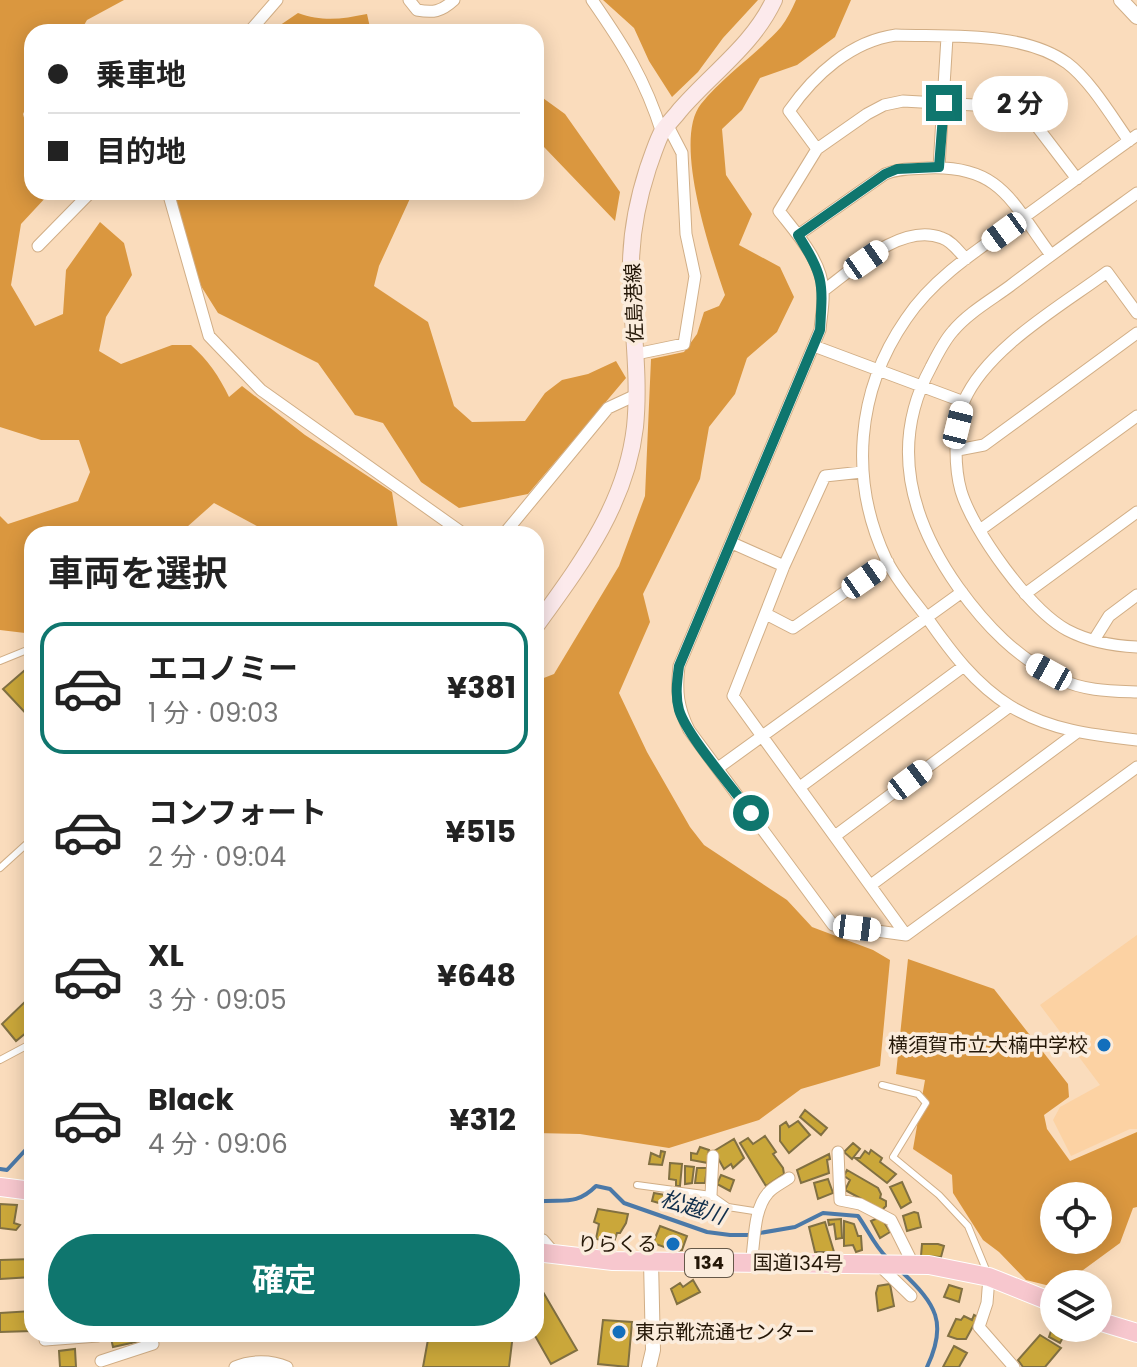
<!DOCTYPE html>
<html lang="ja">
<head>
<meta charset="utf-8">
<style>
	:root { --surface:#fff; --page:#f2f2f2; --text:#222; --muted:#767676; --line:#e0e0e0; --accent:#0f766e }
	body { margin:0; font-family:Poppins,"Noto Sans JP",sans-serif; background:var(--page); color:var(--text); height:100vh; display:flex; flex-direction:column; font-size:30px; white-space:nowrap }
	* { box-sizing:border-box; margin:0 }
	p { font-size:26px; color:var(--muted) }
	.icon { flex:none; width:44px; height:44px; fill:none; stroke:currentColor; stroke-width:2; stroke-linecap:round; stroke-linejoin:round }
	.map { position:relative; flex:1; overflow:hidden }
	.sheet { position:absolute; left:24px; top:526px; width:520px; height:816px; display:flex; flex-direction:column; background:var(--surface); border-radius:24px; box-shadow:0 4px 20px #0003 }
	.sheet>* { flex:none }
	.top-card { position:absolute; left:24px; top:24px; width:520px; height:176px; border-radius:24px; box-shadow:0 4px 20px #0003; display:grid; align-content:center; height:176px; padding:0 24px; background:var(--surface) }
	.fabs { position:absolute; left:1040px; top:1182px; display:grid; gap:16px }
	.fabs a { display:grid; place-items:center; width:72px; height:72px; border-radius:50%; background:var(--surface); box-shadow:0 4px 20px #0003; font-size:40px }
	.end { position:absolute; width:36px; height:36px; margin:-18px; border:10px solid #0f766e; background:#fff; box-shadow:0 0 0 4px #fff }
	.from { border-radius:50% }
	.bubble { position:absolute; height:56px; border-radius:28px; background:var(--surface); box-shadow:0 4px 20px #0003; font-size:26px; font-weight:700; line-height:56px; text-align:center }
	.car { position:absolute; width:24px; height:48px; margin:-24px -12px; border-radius:10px; box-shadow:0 0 6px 2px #0007; background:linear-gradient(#fff 24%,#345 0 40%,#fff 0 76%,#345 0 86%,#fff 0) }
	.top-card b { display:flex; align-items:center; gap:28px; height:76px; font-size:30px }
	.top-card b+b { border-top:2px solid var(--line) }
	.top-card i { width:20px; height:20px; background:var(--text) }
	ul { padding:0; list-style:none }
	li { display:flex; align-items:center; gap:24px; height:132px; margin:0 16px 12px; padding:0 8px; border:4px solid transparent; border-radius:24px }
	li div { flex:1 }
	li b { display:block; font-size:30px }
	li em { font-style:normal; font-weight:700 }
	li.on { border-color:var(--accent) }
	li>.icon { width:72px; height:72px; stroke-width:1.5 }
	h2 { padding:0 24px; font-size:36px; line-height:96px }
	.primary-button { display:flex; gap:16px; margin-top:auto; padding:16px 24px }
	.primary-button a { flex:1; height:92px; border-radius:48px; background:var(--accent); color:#fff; font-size:32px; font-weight:700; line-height:92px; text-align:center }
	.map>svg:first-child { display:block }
	.built { fill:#fcd2a3 }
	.forest { fill:#da973f; fill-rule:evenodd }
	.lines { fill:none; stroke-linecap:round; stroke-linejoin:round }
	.stream { stroke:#4b79a8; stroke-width:4 }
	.building { fill:#caa73a; stroke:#817042; stroke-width:2 }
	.service-casing { stroke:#d1ae86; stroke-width:8 }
	.minor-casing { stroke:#d1ae86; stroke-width:13 }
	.tertiary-casing { stroke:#d1ae86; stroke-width:16 }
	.secondary-casing { stroke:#d1ae86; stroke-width:18 }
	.trunk-casing { stroke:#fff; stroke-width:20 }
	.service { stroke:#fff; stroke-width:6 }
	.minor { stroke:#fff; stroke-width:11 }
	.tertiary { stroke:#fff; stroke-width:14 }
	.secondary { stroke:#fceaec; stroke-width:16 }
	.trunk { stroke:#f7c7ce; stroke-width:18 }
	.route { stroke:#0f766e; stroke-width:10 }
	.poi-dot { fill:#136fbc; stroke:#fbecdc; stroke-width:3 }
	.labels { text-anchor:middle; stroke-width:7; stroke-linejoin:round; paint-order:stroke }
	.shield { fill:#fbecdc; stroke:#655848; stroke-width:2 }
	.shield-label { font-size:18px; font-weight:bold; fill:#251808 }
	.street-label { font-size:20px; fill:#251808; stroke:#fbecdc }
	.poi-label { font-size:20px; fill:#251808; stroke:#fbecdc; text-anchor:end }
	.water-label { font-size:22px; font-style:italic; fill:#112f4c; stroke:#fbecdc }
</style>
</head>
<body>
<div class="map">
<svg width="1137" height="1367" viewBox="0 0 1137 1367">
	<rect width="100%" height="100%" fill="#fadcbc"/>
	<!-- built -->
	<path class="built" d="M1137,935V1129H1130L1071,1156L1053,1120L1060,1107L1100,1085L1040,1005Z"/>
	<!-- forest -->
	<path class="forest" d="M0,0H124L87,20L80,32H32V95L23,114L32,147V192H47L48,195L21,224L11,285L35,326L63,314L66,270L100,222L124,243L132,275L106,317L99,351L121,364L172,345H191C208,360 219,376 229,397L242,386L305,435L392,492L398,529L404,534H272L214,503L187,527L184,534H32V628L25,633L0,630V516L8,524L78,501L90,472L79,440H41L0,427Z
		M603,0H758L723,38L698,72L672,97L649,61L634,28Z
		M796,0H851L835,37L797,65L760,78L742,110L722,129L726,175L752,214L739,245L780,267L794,297L777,332L747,358L735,394L709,427L700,479L643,594L650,622L619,693L647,752L690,827L704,845L787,900L812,927L873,950L890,960L880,1066L801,1089L759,1120L669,1148L580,1134L536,1133V681L554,674L619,566L645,496L651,359L684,352L697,334L704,312L719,306L725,295C711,254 672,140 701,104C724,75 757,54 781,27C787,19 792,9 796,0Z
		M298,13C323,22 342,19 367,14L371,32H270Z
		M536,93L565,114L620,192L615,221L544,147L536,144Z
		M173,192H413L379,266L374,286L428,322L454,406L472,422L525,421L545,393L562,380L588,374L616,361L626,378L528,494L459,508L421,482L383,423L355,415L318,363L218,313L201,286Z
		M908,959L994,989L1068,1084L1069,1097L1044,1115L1047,1129L1070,1161L1137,1132V1207L1133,1208L1120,1243L1064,1284H1054V1287L1026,1280L999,1252L983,1240L953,1193L952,1175L913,1149L925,1080L896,1074ZM1054,1196H1098V1240H1054Z"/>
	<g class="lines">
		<!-- stream -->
		<path class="stream" d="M0,1169L7,1170L32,1143
			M536,1202C562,1198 575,1207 596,1186L610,1189L624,1203L707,1232L730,1235H748L795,1227L823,1213L858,1216C868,1230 874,1245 887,1258
			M902,1272C936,1304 948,1323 927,1367"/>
	</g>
	<!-- building -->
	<path class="building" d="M32,664V720L3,689Z
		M32,995V1028L16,1041L2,1024Z
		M805,1110L827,1128L821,1135L800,1117Z
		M798,1121L810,1135L789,1153L780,1141V1126L786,1122L789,1127Z
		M765,1136L776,1152L773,1154L783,1168L784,1174L766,1186L740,1143L748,1138L753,1144Z
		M734,1139L744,1158L733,1168L731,1164L724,1169L714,1151Z
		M853,1143L860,1149L852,1159L844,1152Z
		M700,1147L709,1150L708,1154L711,1155L708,1163L691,1160V1153L697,1154Z
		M871,1150L882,1158L880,1162L896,1174L887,1183L855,1158H860L865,1151L869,1154Z
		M661,1151L665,1152L662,1165L649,1164L651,1153L660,1157Z
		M829,1154L830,1159L827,1160L829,1173L801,1183L797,1170Z
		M670,1163L682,1164L680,1186H676V1180L669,1179Z
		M685,1166L694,1167L692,1183L685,1184Z
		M697,1168H707L705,1183H695Z
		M847,1170L878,1188L881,1194L880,1198L886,1201V1206L882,1210L845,1190L850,1180L844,1176Z
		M721,1175L734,1180L730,1191L717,1184Z
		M828,1179L833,1193L818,1199L814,1183Z
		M902,1182L911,1202L901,1208L890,1187Z
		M654,1193L671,1196L669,1206L652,1201Z
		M679,1197L691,1200L688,1210L672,1209L673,1204L678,1203Z
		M698,1200L711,1203L710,1215L694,1213Z
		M0,1204L17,1205L14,1223L20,1225L16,1230L0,1228Z
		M598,1209L628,1214L626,1223L620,1233H617L614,1242L596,1239L599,1224L594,1222Z
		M914,1212L918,1213L921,1227L907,1231L903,1216Z
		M878,1218L884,1222L890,1232L880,1238L871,1221Z
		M841,1219L842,1238L836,1239L834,1224L829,1225L828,1220Z
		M844,1221L854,1224L858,1236H861L862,1250L856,1252L853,1245L844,1246Z
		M825,1222L834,1252H815L809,1227Z
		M660,1226L687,1236L682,1250L675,1251L653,1243Z
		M922,1244H938L944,1246L941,1257L921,1256Z
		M32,1259V1277L0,1279V1260Z
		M536,1280L577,1350L551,1364L534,1334Z
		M693,1280L700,1292L677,1304L671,1289L680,1283L683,1287Z
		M890,1284L894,1306L878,1311L876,1293L878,1286Z
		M949,1285L962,1289L959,1302L944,1297Z
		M32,1311V1331L0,1332V1313Z
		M974,1315L978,1317L966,1339H957L948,1336L956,1319L961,1320L964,1316L972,1320Z
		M603,1320L632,1322L628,1367L598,1364Z
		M1054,1322V1328H1068L1060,1343L1049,1337Z
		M110,1334H172L113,1347Z
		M429,1334H513L509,1367H423Z
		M1040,1335L1061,1348L1045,1367H1023L1018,1360Z
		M954,1346L967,1353L959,1367H943Z
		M75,1349L76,1367H60L59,1351Z"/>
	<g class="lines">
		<!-- service casing -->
		<g class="service-casing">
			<path id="service" d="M0,661L32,648
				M0,868L32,839
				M0,1060L32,1043
				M882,1085L918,1094L926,1103L893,1157L939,1195L968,1226L987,1272
				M637,1185L711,1195L728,1207L760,1212"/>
		</g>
		<!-- minor casing -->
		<g class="minor-casing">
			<path id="minor" d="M409,0L417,10C433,13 441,12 454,0
				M592,0C624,46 645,79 662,133
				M249,32L277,0
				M1137,135C1097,163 1059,192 1020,220C979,249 934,277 906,319C856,391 849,480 886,559C896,580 914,600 928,619C951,652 975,684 1010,706C1049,730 1092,735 1137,740
				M817,149L789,111C814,75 851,41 896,35C948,37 1023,31 1067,63C1090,80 1112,117 1129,141
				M939,167L947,37
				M1077,179L1035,124L1023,114L992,106L903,101L884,105L867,114L817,149L779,211C797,234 822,261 823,291C824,303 821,317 820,330L679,666C676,691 678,708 689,730L833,925L906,935L1137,767
				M168,192L209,336L261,390L464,534
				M1137,193C1094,224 1052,254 1010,286C991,300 968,313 953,331C944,341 937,355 931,367C889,444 910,519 958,587C986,626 1017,658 1060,679C1084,691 1111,691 1137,692
				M798,235L885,174C899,168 913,169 928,168C1001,165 1012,203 1051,255
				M38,246L91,192
				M823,291C853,269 902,222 942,238C952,241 959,252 966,259
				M1137,313L1107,272C1061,306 987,348 964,401C954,426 954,466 961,491C973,531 1030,610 1067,630C1088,641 1114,646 1137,647
				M814,346L964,402
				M636,354L684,344L695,276L686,234L682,153L668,126
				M958,450L984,445L1137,333
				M862,472L825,476L784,566L733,696L906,935
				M980,530L1137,416
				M504,534L608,408L636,395
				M732,543L784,566
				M1025,594L1137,512
				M766,614L793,628L888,562
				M1094,640L1109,616L1137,595
				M718,768L962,592
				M800,787L964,666
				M835,836L1010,706
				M871,885L1076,733
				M838,1152L840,1200L860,1204L891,1220L913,1264
				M711,1195L713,1156
				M536,1237L543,1240L555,1254
				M751,1263C755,1242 753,1210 768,1193C773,1187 782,1183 789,1178
				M879,1265L911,1296
				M989,1277L987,1303L979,1327L1014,1367
				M45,1340L98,1336
				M101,1361L153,1344
				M235,1367C251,1360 271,1360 287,1367"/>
		</g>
		<!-- tertiary casing -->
		<g class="tertiary-casing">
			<path id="tertiary" d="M1121,0L1137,17
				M649,1367L653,1350L651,1261"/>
		</g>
		<!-- secondary casing -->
		<g class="secondary-casing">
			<path id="secondary" d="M536,626C580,565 626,505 635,427C640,377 632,326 631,275C630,239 637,202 648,168C652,157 656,144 661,134C666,125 674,118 680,110C712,73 753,45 774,0"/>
		</g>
		<!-- trunk casing -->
		<g class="trunk-casing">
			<path id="trunk" d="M0,1187L32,1191
				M536,1252L613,1261L929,1265L989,1277L1054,1303
				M1098,1321L1137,1333"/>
		</g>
		<!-- service -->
		<use href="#service" class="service"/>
		<!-- minor -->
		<use href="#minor" class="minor"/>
		<!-- tertiary -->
		<use href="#tertiary" class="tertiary"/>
		<!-- secondary -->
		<use href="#secondary" class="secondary"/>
		<!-- trunk -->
		<use href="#trunk" class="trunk"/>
	</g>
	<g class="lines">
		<!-- route -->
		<path class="route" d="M751,813C733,788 687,736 679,710C675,696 677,681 679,666L820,330C823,281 824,277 798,235L885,174L897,169L939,167L944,103"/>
	</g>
	<!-- markers -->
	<g class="poi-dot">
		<circle cx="1104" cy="1045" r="8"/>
		<circle cx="673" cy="1244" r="8"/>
		<circle cx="619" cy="1332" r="8"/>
	</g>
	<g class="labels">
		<!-- shield labels -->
		<rect class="shield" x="685" y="1249" width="48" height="28" rx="6"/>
		<g class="shield-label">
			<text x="709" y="1269">134</text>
		</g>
		<!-- street labels -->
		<g class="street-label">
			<text transform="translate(634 303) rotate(-92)" y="7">佐島港線</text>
			<text transform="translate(798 1263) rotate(1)" y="7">国道134号</text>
		</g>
		<!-- poi labels -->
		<g class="poi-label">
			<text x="1088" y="1052">横須賀市立大楠中学校</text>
			<text x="657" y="1251">りらくる</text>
			<text x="635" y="1339" text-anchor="start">東京靴流通センター</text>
		</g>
		<!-- water labels -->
		<g class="water-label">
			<text transform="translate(693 1207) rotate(17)" y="8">松越川</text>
		</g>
	</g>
</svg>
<div class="fabs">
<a><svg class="icon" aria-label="locate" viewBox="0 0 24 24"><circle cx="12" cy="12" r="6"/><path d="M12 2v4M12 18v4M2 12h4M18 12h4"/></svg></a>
<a><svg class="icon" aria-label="layers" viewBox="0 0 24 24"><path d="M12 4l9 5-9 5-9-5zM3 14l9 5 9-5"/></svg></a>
</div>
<i class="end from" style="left:751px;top:813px"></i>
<i class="end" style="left:944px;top:103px"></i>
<div class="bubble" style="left:972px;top:76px;width:96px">2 分</div>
<i class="car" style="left:1004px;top:232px;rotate:234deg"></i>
<i class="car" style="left:866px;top:260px;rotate:55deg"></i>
<i class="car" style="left:958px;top:425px;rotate:14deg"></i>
<i class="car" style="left:864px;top:579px;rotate:55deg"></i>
<i class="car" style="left:1049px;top:672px;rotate:299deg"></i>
<i class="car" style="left:910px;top:780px;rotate:53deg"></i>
<i class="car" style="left:857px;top:928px;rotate:97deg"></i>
<div class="top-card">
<b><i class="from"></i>乗車地</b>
<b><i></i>目的地</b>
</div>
<section class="sheet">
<h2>車両を選択</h2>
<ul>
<li class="on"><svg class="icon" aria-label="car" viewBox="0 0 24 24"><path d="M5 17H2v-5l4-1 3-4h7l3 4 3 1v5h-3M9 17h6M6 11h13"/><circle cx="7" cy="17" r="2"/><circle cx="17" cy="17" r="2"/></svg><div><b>エコノミー</b><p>1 分 · 09:03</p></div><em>¥381</em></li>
<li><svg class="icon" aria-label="car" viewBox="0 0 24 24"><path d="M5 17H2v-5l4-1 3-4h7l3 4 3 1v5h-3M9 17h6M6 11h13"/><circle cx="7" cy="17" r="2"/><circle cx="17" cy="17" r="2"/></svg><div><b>コンフォート</b><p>2 分 · 09:04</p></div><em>¥515</em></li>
<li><svg class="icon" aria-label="car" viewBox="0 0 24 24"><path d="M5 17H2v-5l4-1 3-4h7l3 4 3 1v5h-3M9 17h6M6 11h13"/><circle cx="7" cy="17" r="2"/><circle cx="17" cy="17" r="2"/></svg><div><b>XL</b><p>3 分 · 09:05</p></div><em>¥648</em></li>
<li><svg class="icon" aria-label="car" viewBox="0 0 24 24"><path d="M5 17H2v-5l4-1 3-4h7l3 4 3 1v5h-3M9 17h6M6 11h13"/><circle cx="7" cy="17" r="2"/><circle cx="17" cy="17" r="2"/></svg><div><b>Black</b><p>4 分 · 09:06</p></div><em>¥312</em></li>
</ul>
<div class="primary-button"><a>確定</a></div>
</section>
</div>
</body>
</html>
